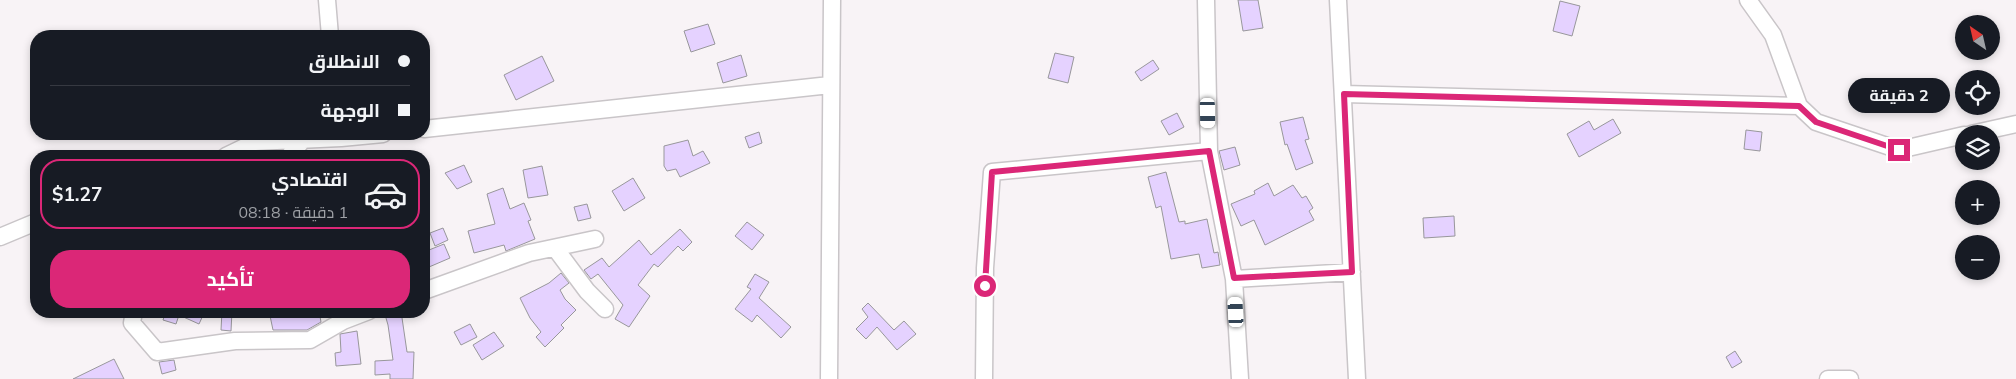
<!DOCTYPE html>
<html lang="ar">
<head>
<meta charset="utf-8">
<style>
	:root { --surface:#171b24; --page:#20242c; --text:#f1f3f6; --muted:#9ea1a6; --line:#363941; --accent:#db2777 }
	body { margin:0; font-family:Mulish,Cairo,sans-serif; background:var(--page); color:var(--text); direction:rtl; height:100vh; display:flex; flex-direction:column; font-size:19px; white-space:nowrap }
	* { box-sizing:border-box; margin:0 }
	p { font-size:16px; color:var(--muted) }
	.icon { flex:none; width:28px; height:28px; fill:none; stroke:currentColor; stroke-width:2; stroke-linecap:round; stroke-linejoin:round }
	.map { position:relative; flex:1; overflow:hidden; direction:ltr }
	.panel { position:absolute; left:30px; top:150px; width:400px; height:168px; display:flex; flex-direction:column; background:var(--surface); border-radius:20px; box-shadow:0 2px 8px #0003; direction:rtl }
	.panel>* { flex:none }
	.hud { position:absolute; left:30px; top:30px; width:400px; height:110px; border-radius:20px; box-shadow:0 2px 8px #0003; direction:rtl; display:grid; align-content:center; height:110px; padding:0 20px; background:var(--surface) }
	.needle { width:32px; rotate:326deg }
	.controls { position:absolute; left:1955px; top:15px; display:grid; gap:10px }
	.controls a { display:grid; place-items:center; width:45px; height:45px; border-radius:50%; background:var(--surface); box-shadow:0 2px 8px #0003; font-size:25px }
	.end { position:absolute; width:22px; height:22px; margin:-11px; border:6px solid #db2777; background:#fff; box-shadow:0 0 0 2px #fff }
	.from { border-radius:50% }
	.bubble { position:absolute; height:35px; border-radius:18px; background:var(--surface); box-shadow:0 2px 8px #0003; font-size:16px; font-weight:700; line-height:35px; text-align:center; direction:rtl }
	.car { position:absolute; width:15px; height:30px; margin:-15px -8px; border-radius:6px; box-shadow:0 0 4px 1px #0007; background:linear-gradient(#fff 24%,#345 0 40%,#fff 0 76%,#345 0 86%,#fff 0) }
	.hud b { display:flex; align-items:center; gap:18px; height:48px; font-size:19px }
	.hud b+b { border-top:1px solid var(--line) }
	.hud i { width:12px; height:12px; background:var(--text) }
	ul { padding:9px 0 0; list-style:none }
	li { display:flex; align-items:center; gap:15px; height:70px; margin:0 10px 8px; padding:0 10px; border:2px solid transparent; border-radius:20px }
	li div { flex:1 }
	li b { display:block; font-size:19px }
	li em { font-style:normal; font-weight:700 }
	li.current { border-color:var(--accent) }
	li>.icon { width:45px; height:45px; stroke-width:1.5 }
	.cta { display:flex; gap:10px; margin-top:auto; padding:10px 20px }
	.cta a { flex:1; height:58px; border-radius:20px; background:var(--accent); color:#fff; font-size:20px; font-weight:700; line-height:58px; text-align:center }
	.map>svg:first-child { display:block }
	.building { fill:#e5d2ff; stroke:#98979b }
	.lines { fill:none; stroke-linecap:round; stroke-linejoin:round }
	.minor-casing { stroke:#c9c5c8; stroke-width:19 }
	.minor { stroke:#fff; stroke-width:16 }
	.route { stroke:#db2777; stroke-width:6 }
</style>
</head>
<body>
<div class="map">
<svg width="2016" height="379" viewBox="0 0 2016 379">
	<rect width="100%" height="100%" fill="#f8f3f6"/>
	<!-- building -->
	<path class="building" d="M1238,0H1258L1263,28L1243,31Z
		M1560,1L1580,6L1572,36L1553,31Z
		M708,24L715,44L691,52L684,31Z
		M1055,53L1074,57L1068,83L1048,78Z
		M741,55L747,76L723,83L717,63Z
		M542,56L554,81L516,100L504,75Z
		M1153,60L1159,69L1141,81L1135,72Z
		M1177,113L1184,127L1169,135L1161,121Z
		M1303,117L1309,139L1305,140L1313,163L1296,170L1287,144L1285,145L1280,122Z
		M1613,119L1621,133L1579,157L1567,134L1589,121L1594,130Z
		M1746,130L1762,132L1760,151L1744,149Z
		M759,132L762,143L749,148L745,137Z
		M688,140L693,156L703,151L710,163L680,177L676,169L667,171L664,166V146Z
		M1235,147L1240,165L1224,170L1219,151Z
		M464,165L472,182L457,189L445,173Z
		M542,166L548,195L528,198L523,170Z
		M1166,172L1179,222L1185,221V224L1207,219L1214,253L1218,252L1220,265L1202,268L1199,254L1171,259L1161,206L1156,208L1148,177Z
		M633,178L645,198L624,211L612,191Z
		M1268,183L1274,196L1293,185L1302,198L1306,196L1313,208L1309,211L1314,220L1265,245L1254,220L1241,226L1231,204L1255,194L1254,191Z
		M503,188L510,209L524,203L531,220L528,221L535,239L506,251L504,245L474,253L468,231L495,224L487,194Z
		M587,204L591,218L578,221L574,207Z
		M1454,216L1455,236L1424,238L1423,218Z
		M747,222L764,235L752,250L735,236Z
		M443,228L448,240L435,246L430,233Z
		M680,229L692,242L683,251L678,246L658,267L654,264L638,285L650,296L629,327L615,319L623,305L598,274L591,279L584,270L602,258L609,267L639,240L651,255Z
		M444,244L450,258L429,267L424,252Z
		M561,273L569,283L560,290L565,299L576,310L561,325L564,328L545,347L536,337L541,332L530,318L520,298L549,283Z
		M755,274L769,282L759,298L791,327L781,338L757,315L752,322L735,309L751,289L747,287Z
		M868,303L894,330L904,321L916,334L897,350L877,327L866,339L856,329L868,317L862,309Z
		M166,311H205L199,324L179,315L176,324L163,320Z
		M222,311H232L231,331L221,330Z
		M269,311H319L321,322L307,330H273Z
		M384,311H401L407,352H414L413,379H390V374L375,375V361L393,360L388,325Z
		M470,324L477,337L461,345L454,332Z
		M357,331L361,364L336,366L335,353L341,352L340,334Z
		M494,332L504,346L482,360L473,345Z
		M1735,351L1742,362L1732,368L1726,357Z
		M114,359L124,379H73Z
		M174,360L176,370L162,374L159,362Z"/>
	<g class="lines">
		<!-- minor casing -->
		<g class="minor-casing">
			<path id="minor" d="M327,0L330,36
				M1206,0L1209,151L1234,279
				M1338,0L1357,379
				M1748,0L1773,35L1799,106L1816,122L1899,150L1964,135
				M1344,94L1799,106
				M424,129L830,85
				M1971,134L2016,124
				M226,156L255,142L341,138L383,134
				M289,156L304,139
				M0,237L36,222
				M555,248L587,291L605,309
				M424,291L529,253L595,239
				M134,311L132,323L157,352L235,341L310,340L343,321L369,311
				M829,379L832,0
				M984,379L985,268L992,172L1209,151
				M1240,379L1234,279L1352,272
				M1828,379H1850"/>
		</g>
		<!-- minor -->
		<use href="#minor" class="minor"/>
	</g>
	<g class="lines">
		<!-- route -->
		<path class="route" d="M985,286L992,172L1209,151L1234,278L1352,272L1344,94L1799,106L1816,122L1899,150"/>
	</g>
</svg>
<div class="controls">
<a><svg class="needle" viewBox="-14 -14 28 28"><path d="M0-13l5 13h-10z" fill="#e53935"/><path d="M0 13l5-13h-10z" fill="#9ea1a6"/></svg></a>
<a><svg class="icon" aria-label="locate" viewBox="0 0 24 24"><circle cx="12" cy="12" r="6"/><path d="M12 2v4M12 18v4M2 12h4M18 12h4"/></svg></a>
<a><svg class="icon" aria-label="layers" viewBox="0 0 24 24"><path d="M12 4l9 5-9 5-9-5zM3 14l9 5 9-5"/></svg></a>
<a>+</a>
<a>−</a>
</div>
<i class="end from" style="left:985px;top:286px"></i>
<i class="end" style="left:1899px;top:150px"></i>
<div class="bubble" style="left:1848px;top:78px;width:102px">2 دقيقة</div>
<i class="car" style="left:1208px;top:113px;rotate:179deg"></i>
<i class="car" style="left:1236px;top:312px;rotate:357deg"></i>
<div class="hud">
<b><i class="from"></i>الانطلاق</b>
<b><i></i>الوجهة</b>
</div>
<section class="panel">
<ul>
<li class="current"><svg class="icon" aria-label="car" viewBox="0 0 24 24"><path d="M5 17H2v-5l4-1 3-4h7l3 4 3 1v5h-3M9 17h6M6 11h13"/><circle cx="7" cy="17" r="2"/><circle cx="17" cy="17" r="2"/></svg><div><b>اقتصادي</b><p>1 دقيقة · 08:18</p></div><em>$1.27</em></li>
</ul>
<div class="cta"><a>تأكيد</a></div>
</section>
</div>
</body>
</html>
